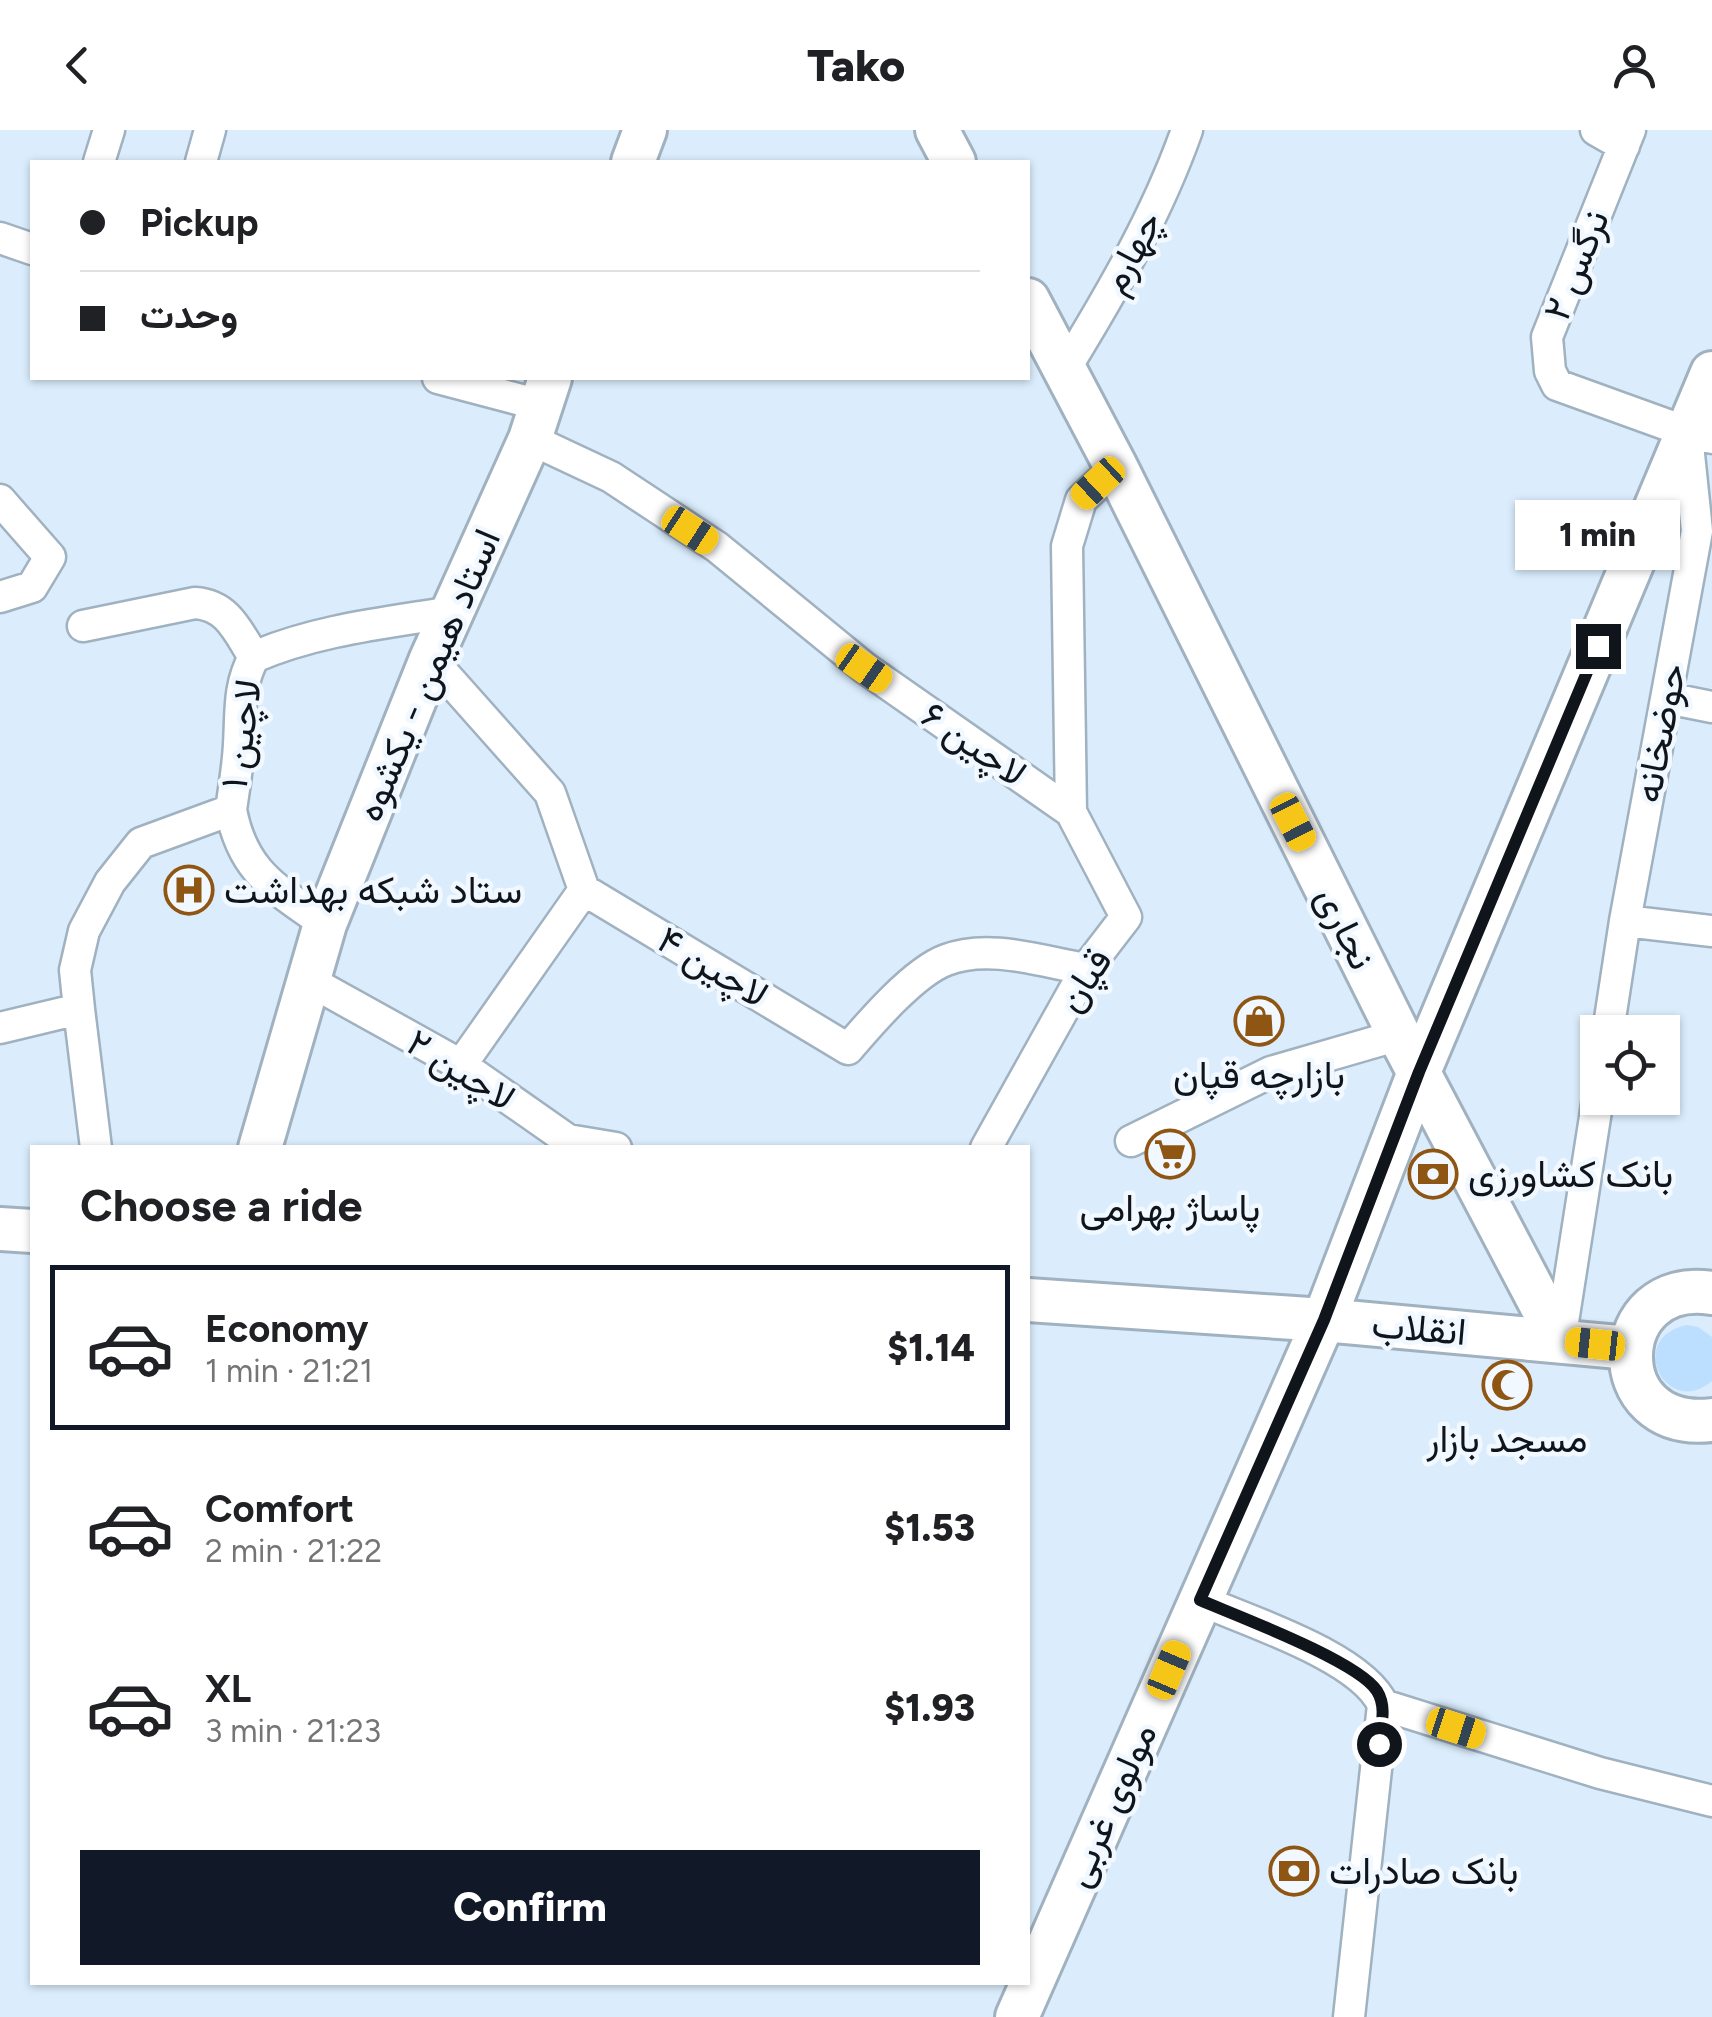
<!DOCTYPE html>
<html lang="en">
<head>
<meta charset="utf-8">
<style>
	:root { --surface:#fff; --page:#f6f6f6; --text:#202124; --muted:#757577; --line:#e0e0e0; --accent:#111827 }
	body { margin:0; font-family:Figtree,Vazirmatn,sans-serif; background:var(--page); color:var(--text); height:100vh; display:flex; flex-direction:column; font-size:38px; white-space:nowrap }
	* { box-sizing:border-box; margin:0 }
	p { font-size:32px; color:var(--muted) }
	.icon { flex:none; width:55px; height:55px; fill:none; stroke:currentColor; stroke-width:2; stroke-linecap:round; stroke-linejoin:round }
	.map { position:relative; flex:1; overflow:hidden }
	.side { position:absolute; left:30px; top:1015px; width:1000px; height:840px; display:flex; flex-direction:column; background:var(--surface); border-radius:0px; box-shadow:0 2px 8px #0004 }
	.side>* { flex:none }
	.hud { position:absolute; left:30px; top:30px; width:1000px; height:220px; border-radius:0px; box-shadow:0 2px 8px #0004; display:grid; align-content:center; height:220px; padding:0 50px; background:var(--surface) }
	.fabs { position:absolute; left:1580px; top:885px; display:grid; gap:20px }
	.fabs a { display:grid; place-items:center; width:100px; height:100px; border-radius:0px; background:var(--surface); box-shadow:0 2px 8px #0004; font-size:50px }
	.end { position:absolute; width:45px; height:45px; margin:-22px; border:12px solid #0f151b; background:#fff; box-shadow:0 0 0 5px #fff }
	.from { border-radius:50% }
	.bubble { position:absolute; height:70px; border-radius:0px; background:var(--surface); box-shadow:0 2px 8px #0004; font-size:32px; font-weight:800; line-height:70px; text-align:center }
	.car { position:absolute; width:30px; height:60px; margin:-30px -15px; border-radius:12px; box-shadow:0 0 8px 2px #0007; background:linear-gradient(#f5c518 24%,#345 0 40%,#f5c518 0 76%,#345 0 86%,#f5c518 0) }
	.hud b { display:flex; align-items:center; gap:35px; height:95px; font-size:38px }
	.hud b+b { border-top:2px solid var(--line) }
	.hud i { width:25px; height:25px; background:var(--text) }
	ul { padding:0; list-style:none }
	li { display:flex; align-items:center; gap:30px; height:165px; margin:0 20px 15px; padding:0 30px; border:5px solid transparent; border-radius:0px }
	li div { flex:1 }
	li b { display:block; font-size:38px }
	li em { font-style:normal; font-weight:800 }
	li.current { border-color:var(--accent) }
	li>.icon { width:90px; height:90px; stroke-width:1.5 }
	h2 { padding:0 50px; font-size:45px; line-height:120px }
	.action { display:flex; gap:20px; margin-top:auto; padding:20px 50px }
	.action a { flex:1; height:115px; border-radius:0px; background:var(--accent); color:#fff; font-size:40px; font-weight:800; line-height:115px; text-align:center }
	header { display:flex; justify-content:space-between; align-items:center; height:130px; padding:0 50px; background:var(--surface); font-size:45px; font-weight:800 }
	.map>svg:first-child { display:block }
	.green { fill:#bddfff }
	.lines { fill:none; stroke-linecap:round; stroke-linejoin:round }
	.street-casing { stroke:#a0b1c0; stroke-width:35 }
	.secondary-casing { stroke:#a0b1c0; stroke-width:48 }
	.street { stroke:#fff; stroke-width:30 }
	.secondary { stroke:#fff; stroke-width:42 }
	.route { stroke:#0f151b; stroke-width:12 }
	.labels { text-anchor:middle; stroke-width:9; stroke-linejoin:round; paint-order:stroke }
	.street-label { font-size:38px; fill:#0f151b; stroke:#f1f8ff }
	.poi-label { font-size:38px; fill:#0f151b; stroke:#f1f8ff; text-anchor:start }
</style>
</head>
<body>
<header><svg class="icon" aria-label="back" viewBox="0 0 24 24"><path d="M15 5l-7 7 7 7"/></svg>Tako<svg class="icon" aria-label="person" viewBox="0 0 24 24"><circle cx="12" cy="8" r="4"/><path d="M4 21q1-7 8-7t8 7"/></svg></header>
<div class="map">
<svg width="1712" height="1887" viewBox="0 0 1712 1887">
	<rect width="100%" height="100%" fill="#dbedfd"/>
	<!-- green -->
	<path class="green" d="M1687,1195L1698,1197L1712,1207V1251C1667,1290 1624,1208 1687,1195Z"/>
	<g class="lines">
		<!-- street casing -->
		<g class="street-casing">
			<path id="street" d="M1596,0L1624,16
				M1630,0L1547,207L1550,241L1557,255L1687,302L1712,308
				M99,32L109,0
				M201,32L210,0
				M0,108L32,119
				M1065,239C1112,162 1157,85 1187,0
				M438,248L540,275
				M530,309L611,347L717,417L865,538L1071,682L1067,416L1081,370L1116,337
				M0,370L50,427L32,457L0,467
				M83,496L195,473C228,475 238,502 254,527
				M254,527C316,500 385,493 452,482
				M431,529L550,663L584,760L848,919C871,892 914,842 946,830C989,813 1043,832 1086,839
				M1667,568L1712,577
				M231,680C243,743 276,758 325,794
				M1625,791L1712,801
				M308,850L461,935L568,1010L616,1018
				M79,879L96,1018
				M0,898L79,879L75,840L84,801L110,752L141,713L231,680C234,658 238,636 239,614C241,582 238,556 254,527
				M1608,902L1625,791L1697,401L1687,305
				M461,935L584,760
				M1131,1011L1271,942L1399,905
				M986,1018L1086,839L1126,787L1071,682
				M1560,1211L1598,968
				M1200,1470C1248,1491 1362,1527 1383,1575L1600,1643L1712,1671
				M1349,1887L1383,1575"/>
		</g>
		<!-- secondary casing -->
		<g class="secondary-casing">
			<path id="secondary" d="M937,0L954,32
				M633,32L645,0
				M1028,170L1116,337L1399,905L1560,1211
				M260,1018L325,794L431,529L530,309L550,248
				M0,1099L32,1101
				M1712,1163C1607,1146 1601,1303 1712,1290
				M1028,1170L1324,1190L1630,1218
				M1017,1887L1324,1190L1419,942L1712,243"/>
		</g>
		<!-- street -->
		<use href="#street" class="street"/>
		<!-- secondary -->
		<use href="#secondary" class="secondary"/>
	</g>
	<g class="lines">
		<!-- route -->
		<path class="route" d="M1379,1614C1381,1596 1387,1577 1377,1561C1358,1531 1237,1486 1200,1470L1324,1190L1419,942L1598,516"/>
	</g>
	<!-- icons -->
	<defs>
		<g id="hospital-ring" transform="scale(2.5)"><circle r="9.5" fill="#f1f8ff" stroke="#8f5512" stroke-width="1.5"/><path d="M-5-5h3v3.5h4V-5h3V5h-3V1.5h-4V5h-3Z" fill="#8f5512"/></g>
		<g id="shop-ring" transform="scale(2.5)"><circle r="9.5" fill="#f1f8ff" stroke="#8f5512" stroke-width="1.5"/><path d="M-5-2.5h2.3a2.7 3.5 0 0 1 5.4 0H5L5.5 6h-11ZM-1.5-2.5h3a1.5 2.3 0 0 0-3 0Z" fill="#8f5512"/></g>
		<g id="supermarket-ring" transform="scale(2.5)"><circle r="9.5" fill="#f1f8ff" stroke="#8f5512" stroke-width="1.5"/><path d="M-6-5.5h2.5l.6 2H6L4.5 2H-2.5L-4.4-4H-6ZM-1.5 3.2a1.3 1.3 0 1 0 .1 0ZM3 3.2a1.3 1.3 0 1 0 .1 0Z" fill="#8f5512"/></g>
		<g id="bank-ring" transform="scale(2.5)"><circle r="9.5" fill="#f1f8ff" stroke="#8f5512" stroke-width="1.5"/><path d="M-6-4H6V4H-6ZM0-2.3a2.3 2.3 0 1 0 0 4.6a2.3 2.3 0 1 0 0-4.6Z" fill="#8f5512"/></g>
		<g id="mosque-ring" transform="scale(2.5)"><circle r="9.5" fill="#f1f8ff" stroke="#8f5512" stroke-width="1.5"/><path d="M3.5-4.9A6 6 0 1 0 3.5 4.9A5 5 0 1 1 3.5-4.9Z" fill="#8f5512"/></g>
	</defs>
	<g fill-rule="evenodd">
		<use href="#hospital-ring" x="189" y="760"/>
		<use href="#shop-ring" x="1259" y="891"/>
		<use href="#supermarket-ring" x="1170" y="1024"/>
		<use href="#bank-ring" x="1433" y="1044"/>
		<use href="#mosque-ring" x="1507" y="1255"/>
		<use href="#bank-ring" x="1294" y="1741"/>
	</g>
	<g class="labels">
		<!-- street labels -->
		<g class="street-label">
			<text transform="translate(1131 122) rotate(-62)" y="13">چهارم</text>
			<text transform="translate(1576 135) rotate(-68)" y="13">نرگس ۲</text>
			<text transform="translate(428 545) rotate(-67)" y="13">استاد هیمن - یکشوه</text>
			<text transform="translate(1660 603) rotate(-79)" y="13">حوضخانه</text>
			<text transform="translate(241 604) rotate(-82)" y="13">لاچین ۱</text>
			<text transform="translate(974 614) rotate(35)" y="13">لاچین ۶</text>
			<text transform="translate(1346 798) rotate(64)" y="13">نجاری</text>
			<text transform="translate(713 837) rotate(31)" y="13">لاچین ۴</text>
			<text transform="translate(1084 850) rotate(-57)" y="13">قپان</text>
			<text transform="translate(461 940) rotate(32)" y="13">لاچین ۲</text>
			<text transform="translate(1419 1198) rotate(5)" y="13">انقلاب</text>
			<text transform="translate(1110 1675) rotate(-66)" y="13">مولوی غربی</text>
		</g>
		<!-- poi labels -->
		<g class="poi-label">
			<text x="224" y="773">ستاد شبکه بهداشت</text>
			<text x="1259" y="958" text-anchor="middle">بازارچه قپان</text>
			<text x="1468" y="1057">بانک کشاورزی</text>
			<text x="1170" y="1091" text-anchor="middle">پاساژ بهرامی</text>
			<text x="1507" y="1322" text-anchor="middle">مسجد بازار</text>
			<text x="1329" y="1754">بانک صادرات</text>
		</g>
	</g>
</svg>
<div class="fabs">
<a><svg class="icon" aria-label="locate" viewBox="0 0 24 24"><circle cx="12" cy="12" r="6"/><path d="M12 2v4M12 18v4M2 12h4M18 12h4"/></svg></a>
</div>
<i class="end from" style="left:1379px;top:1614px"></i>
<i class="end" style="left:1598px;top:516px"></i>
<div class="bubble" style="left:1515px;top:370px;width:165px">1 min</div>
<i class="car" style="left:1098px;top:353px;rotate:227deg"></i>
<i class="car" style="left:690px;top:400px;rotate:123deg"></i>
<i class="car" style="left:864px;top:538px;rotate:125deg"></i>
<i class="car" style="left:1293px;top:692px;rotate:153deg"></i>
<i class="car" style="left:1595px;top:1214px;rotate:276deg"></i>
<i class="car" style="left:1169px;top:1540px;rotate:23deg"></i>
<i class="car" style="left:1456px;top:1598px;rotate:108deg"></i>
<div class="hud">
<b><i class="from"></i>Pickup</b>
<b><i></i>وحدت</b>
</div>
<section class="side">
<h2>Choose a ride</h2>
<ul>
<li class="current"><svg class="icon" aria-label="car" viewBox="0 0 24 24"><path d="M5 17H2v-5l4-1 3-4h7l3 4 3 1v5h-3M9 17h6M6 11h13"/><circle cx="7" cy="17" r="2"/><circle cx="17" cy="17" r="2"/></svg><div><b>Economy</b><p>1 min · 21:21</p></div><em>$1.14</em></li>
<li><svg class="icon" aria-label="car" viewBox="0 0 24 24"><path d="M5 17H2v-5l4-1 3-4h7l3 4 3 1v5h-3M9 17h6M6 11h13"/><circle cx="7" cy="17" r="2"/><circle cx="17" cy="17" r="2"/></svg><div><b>Comfort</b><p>2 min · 21:22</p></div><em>$1.53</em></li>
<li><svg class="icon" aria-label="car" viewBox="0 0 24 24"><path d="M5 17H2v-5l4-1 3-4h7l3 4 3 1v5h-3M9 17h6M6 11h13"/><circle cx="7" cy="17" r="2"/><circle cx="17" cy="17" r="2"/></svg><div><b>XL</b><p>3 min · 21:23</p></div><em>$1.93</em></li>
</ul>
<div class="action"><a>Confirm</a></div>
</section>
</div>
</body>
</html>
